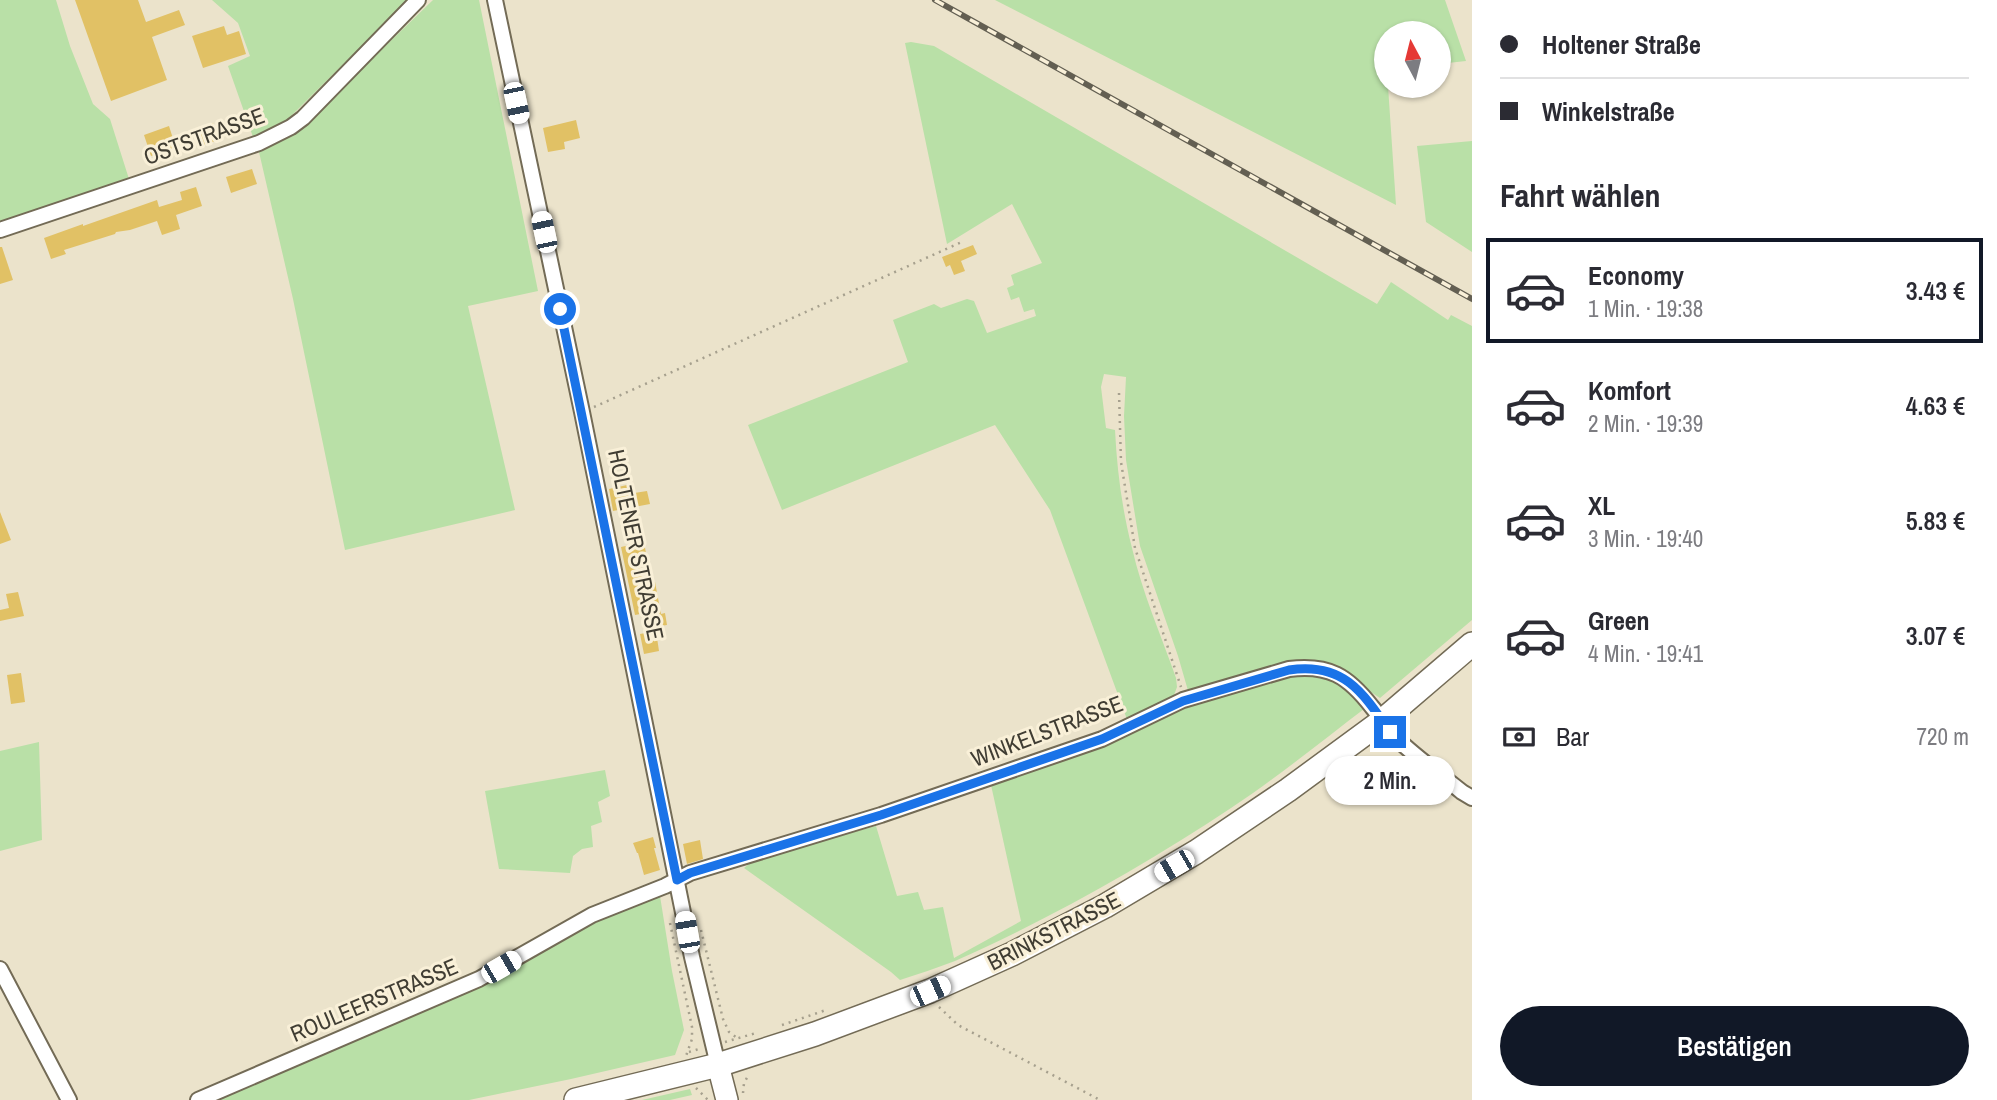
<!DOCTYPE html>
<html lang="de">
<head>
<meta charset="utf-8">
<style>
	:root { --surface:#fff; --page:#f7f7f7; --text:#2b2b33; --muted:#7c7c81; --line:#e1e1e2; --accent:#111827 }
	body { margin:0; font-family:"Archivo Narrow",sans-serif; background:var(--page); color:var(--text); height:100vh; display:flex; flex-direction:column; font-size:26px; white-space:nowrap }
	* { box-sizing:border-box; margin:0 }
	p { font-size:23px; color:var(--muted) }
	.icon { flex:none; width:38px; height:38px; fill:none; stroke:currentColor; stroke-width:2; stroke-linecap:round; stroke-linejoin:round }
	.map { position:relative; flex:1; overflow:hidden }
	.side { display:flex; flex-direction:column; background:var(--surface); width:525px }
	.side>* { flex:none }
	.guide { display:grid; align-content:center; height:154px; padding:0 28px; background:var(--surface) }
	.needle { width:46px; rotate:353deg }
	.tools { position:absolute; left:1374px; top:21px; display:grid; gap:14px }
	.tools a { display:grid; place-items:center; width:77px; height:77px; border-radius:50%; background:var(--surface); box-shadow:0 2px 5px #0004; font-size:35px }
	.end { position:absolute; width:32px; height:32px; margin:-16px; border:9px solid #1a73e8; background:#fff; box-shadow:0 0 0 4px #fff }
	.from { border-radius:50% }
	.bubble { position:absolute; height:49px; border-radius:24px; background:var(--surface); box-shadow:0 2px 5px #0004; font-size:23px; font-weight:600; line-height:49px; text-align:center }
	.car { position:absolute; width:21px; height:42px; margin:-21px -10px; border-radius:9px; box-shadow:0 0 5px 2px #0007; background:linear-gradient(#fff 24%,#345 0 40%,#fff 0 76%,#345 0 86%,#fff 0) }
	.guide b { display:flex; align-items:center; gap:24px; height:66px; font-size:26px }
	.guide b+b { border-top:2px solid var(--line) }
	.guide i { width:18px; height:18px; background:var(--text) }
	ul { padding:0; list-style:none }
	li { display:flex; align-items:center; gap:21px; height:105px; margin:0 14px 10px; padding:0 14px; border:4px solid transparent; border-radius:0px }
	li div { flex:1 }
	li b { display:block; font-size:26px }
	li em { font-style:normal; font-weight:600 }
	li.active { border-color:var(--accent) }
	li>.icon { width:63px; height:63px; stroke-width:1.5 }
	h2 { padding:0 28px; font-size:32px; line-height:84px }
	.pay { display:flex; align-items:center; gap:18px; height:77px; padding:0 28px; font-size:26px }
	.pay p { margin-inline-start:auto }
	.action { display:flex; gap:14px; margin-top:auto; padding:14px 28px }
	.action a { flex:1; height:80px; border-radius:42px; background:var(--accent); color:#fff; font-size:28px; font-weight:600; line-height:80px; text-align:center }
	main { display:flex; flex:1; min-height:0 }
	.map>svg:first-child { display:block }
	.green { fill:#b9e0a7 }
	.building { fill:#e1c165 }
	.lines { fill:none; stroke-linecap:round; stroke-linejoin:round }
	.street-casing { stroke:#736b56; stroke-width:18 }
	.secondary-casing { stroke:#736b56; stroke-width:24 }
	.primary-casing { stroke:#736b56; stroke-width:26 }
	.path { stroke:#a6a08e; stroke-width:2.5; stroke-dasharray:2 5; stroke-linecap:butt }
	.street { stroke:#fff; stroke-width:14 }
	.secondary { stroke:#fff; stroke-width:21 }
	.primary { stroke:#fff; stroke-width:23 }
	.rail-casing { stroke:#635f52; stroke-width:6 }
	.rail { stroke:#f9f0d8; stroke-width:3.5; stroke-dasharray:10; stroke-linecap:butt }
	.route { stroke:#1a73e8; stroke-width:9 }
	.labels { text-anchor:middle; stroke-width:6; stroke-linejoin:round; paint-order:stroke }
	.street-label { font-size:23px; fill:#403d33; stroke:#f9f0d8 }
</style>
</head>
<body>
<main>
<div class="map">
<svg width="1472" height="1100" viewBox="0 0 1472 1100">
	<rect width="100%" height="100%" fill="#ebe3cb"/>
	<!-- green -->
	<path class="green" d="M0,0H56L70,46L93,104L110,119L129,179L0,222Z
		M212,0H408L281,126L253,137L228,66L250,56L238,23Z
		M433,0H479L538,291L468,306L515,510L345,550L293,299L259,152L293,135Z
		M995,0H1445L1466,61L1439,64L1438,33H1386V86H1388L1396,205Z
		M911,42L934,46L1377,304L1391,282L1448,320L1451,315L1472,326V620L1380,698L1337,670L1325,665L1189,694L1178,656L1140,546L1126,460L1124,416L1126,377L1104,374L1101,387L1106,428L1115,430C1117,470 1122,509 1132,548C1142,592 1161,635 1176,678L1177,687L1173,698L1128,722L1050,510L995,425L782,510L748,425L908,362L893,320L934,304L941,308L967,299L974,301L987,333L1036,316L1034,309L1024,312L1019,297L1011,300L1007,288L1014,285L1011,275L1042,263L1012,204L947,244L905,43Z
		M1472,141V252L1426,222L1417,146Z
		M1310,672L1329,676L1368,706C1323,740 1278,777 1231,808C1147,864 1048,920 955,961C937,968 918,974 900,980L891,972L744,868L755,859L876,826L897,896L918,892L924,910L943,907L954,958L1021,921L991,785L1009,776L1195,701L1282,676Z
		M39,742L42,840L0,851V751Z
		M605,770L610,796L598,802L602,822L591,826L593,847L582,849L573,856L570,873L499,869L485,791Z
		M660,896L672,971L684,1030L675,1055L571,1079L469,1100H210L608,917Z
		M690,1089L692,1095L670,1100H642Z"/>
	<!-- building -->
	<path class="building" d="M75,0H138L146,22L179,10L185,25L152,37L167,80L111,101Z
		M224,26L227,35L239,31L246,54L203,68L192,36Z
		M576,120L580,138L564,142L565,149L548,152L543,128Z
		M213,123L219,140L200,146L194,129Z
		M169,126L176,148L151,156L144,135Z
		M252,169L257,184L231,193L226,177Z
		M196,187L202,206L176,215L180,229L162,235L157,221L130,230L116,232L115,234L64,250L66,254L51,259L44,238L83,224V226L157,200L159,207L182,200L180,192Z
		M973,245L977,254L961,261L965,271L954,275L950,265L946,267L942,257Z
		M0,247H2L13,280L0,284Z
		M627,485L628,494L647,491L650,504L613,511L609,489Z
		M0,512L11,540L0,544Z
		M644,542L647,559L639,561L643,584L655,582L661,614L665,613L667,625L654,627L651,612L635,615L621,547Z
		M18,592L24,616L0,621V610L9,608L6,594Z
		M656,631L659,651L644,654L640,634Z
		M21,673L25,702L11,704L7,675Z
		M653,837L656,848H654L660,870L644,875L638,853H637L633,843Z
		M700,840L703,859L687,864L683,844Z"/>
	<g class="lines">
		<!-- street casing -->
		<g class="street-casing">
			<path id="street" d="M495,0L582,412L692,957L718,1065
				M0,230L259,143L291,127L303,118L418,0
				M0,969L69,1100
				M198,1100L479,979L592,915L665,886L690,873L881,815L1102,739L1183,700L1289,669C1329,664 1348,676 1372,707C1379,715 1384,725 1391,733C1411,754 1440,774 1462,792L1472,798"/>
		</g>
		<!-- secondary casing -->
		<g class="secondary-casing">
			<path id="secondary" d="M718,1065L727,1100"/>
		</g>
		<!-- primary casing -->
		<g class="primary-casing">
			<path id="primary" d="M576,1100L718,1065L815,1034L930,991L1012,954L1105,906L1196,852L1288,790L1382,721L1472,644"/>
		</g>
		<!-- path -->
		<path class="path" d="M1119,393L1121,462L1135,548L1181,687
			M594,407L964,241
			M670,923L692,1027V1039L686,1056
			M701,930L723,1019L729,1032L737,1038
			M939,1007L958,1025L1100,1100
			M782,1025L826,1010
			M725,1042L756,1033
			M689,1052L702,1048
			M696,1088L708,1100
			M743,1093L744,1083L749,1074"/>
		<!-- street -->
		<use href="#street" class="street"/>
		<!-- secondary -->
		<use href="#secondary" class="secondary"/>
		<!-- primary -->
		<use href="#primary" class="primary"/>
		<!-- rail casing -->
		<g class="rail-casing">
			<path id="rail" d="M935,0L1472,299"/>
		</g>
		<!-- rail -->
		<use href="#rail" class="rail"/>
	</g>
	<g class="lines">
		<!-- route -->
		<path class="route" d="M560,309L677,880L690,873L881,815L1102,739L1183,701L1289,670C1343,662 1362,691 1390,732"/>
	</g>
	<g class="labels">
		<!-- street labels -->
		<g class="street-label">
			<text transform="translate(204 136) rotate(-20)" y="8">OSTSTRASSE</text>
			<text transform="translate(636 545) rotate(78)" y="8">HOLTENER STRASSE</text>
			<text transform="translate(1047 731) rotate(-21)" y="8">WINKELSTRASSE</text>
			<text transform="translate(1054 931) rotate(-27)" y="8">BRINKSTRASSE</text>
			<text transform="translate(374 1000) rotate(-23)" y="8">ROULEERSTRASSE</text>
		</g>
	</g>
</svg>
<div class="tools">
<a><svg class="needle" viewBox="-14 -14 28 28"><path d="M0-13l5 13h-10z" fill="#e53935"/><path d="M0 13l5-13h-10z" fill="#7c7c81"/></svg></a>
</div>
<i class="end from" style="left:560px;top:309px"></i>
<i class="end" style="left:1390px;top:732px"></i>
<div class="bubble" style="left:1325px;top:756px;width:130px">2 Min.</div>
<i class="car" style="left:516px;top:103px;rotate:168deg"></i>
<i class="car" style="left:544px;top:232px;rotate:348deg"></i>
<i class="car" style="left:1174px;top:866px;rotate:240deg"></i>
<i class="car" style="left:687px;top:932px;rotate:350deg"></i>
<i class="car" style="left:501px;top:967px;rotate:60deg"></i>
<i class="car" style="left:930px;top:991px;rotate:66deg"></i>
</div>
<section class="side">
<div class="guide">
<b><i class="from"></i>Holtener Straße</b>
<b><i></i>Winkelstraße</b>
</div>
<h2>Fahrt wählen</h2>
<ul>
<li class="active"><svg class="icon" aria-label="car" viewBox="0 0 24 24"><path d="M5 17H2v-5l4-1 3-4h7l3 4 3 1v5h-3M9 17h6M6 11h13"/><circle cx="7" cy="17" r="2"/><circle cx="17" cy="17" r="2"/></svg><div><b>Economy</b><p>1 Min. · 19:38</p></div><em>3.43 €</em></li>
<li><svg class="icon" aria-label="car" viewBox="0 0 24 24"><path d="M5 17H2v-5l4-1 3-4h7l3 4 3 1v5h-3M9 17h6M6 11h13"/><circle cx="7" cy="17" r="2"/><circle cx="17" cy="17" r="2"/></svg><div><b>Komfort</b><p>2 Min. · 19:39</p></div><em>4.63 €</em></li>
<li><svg class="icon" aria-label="car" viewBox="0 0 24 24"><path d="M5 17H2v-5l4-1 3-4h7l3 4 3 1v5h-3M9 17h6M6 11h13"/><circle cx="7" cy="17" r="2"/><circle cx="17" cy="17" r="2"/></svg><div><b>XL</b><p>3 Min. · 19:40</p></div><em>5.83 €</em></li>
<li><svg class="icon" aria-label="car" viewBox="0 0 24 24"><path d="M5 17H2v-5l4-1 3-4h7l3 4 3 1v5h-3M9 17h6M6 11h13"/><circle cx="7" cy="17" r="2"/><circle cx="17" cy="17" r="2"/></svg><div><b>Green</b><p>4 Min. · 19:41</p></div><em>3.07 €</em></li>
</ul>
<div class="pay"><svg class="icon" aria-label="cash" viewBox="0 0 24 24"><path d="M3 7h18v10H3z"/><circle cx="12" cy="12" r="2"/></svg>Bar<p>720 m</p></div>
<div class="action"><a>Bestätigen</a></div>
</section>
</main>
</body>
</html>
